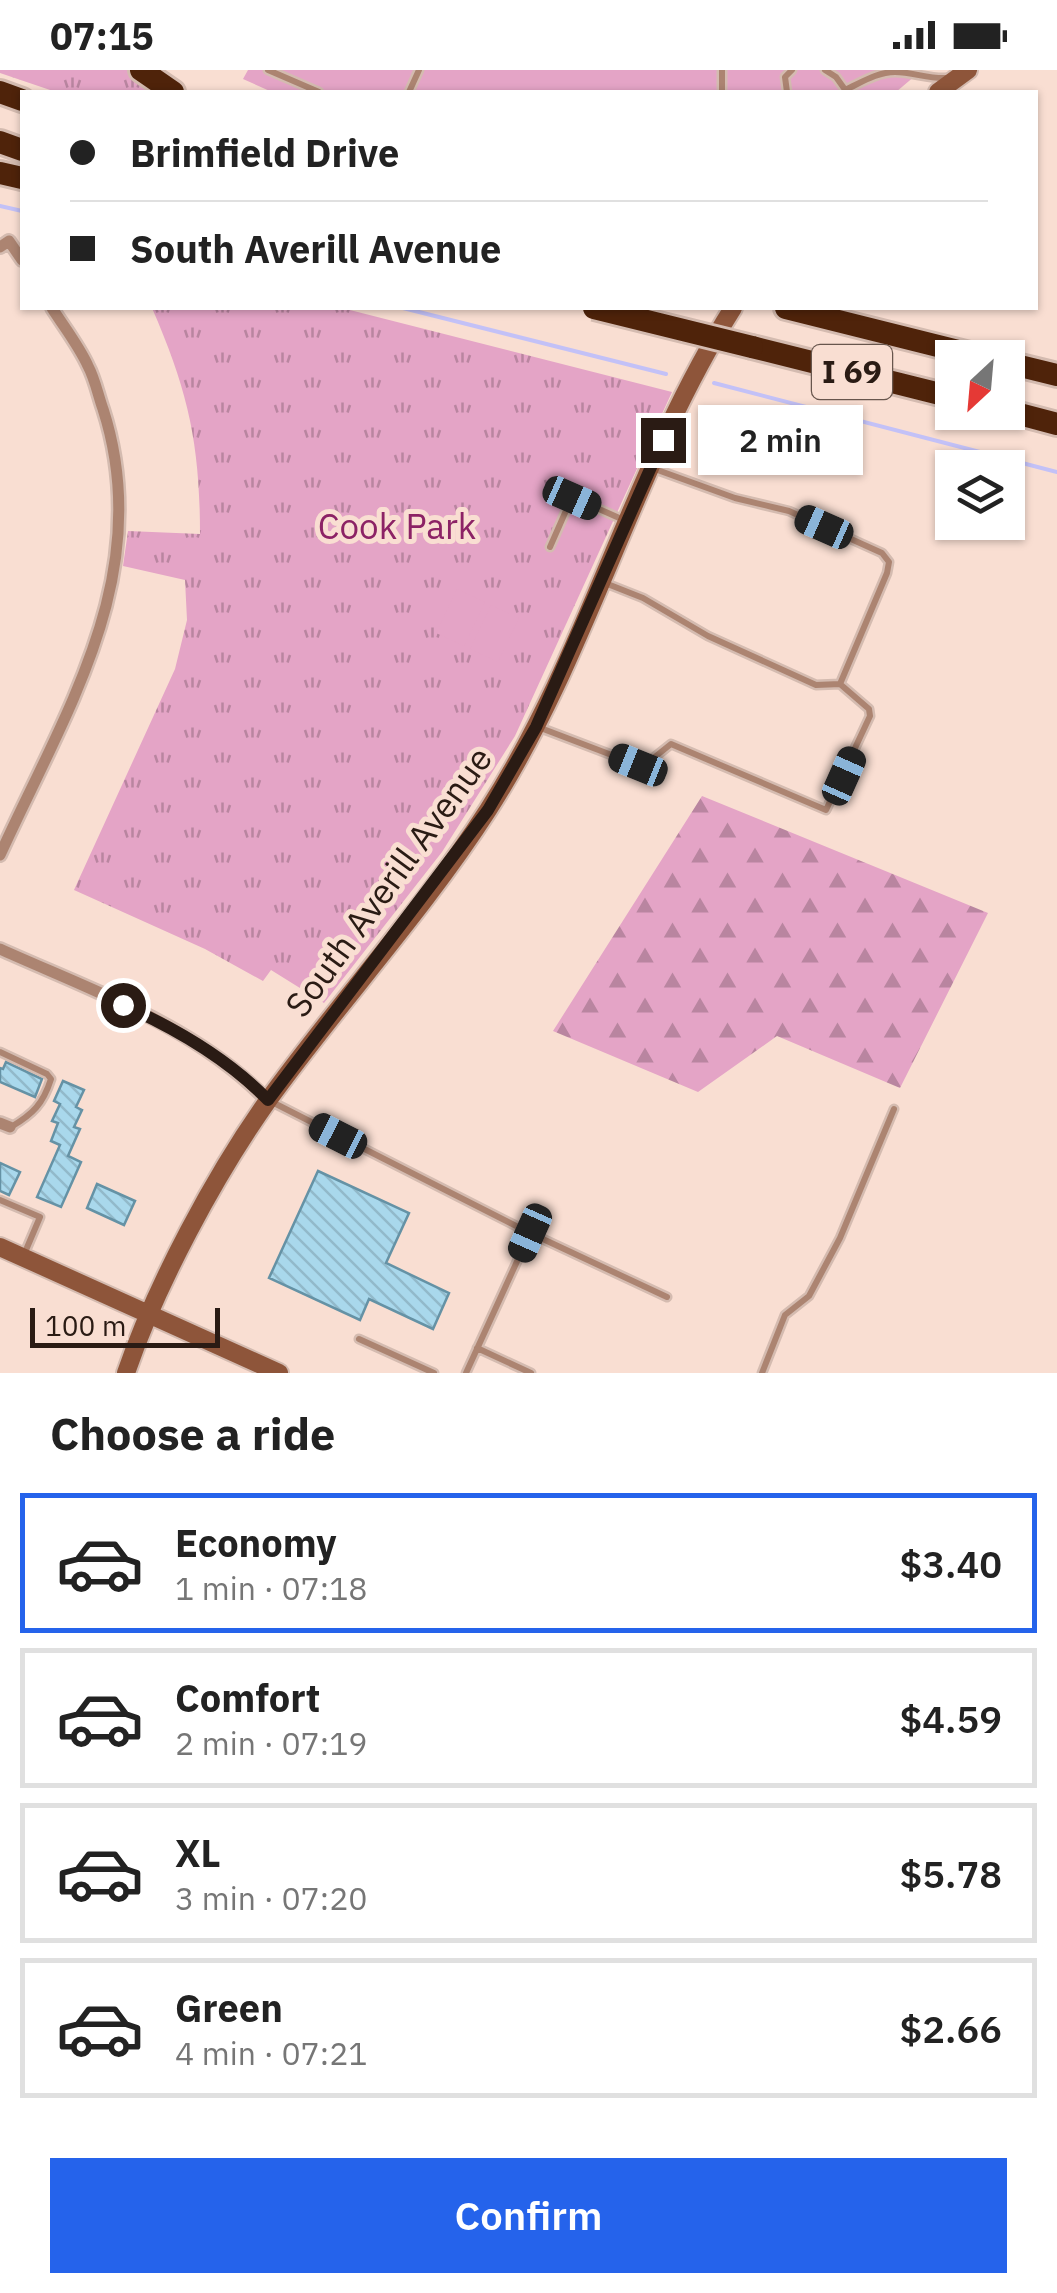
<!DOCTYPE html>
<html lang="en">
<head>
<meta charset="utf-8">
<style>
	:root { --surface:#fff; --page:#f2f2f2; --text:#222; --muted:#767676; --line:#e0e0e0; --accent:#2563eb }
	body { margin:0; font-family:"IBM Plex Sans",sans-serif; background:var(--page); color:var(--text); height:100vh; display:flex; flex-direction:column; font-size:38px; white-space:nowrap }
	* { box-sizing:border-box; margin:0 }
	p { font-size:32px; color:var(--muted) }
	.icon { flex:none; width:55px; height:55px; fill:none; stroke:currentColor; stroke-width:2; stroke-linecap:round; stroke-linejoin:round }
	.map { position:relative; height:1303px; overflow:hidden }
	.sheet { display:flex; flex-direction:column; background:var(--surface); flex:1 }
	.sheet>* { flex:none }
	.top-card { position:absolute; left:20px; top:20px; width:1018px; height:220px; border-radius:0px; box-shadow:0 2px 8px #0004; display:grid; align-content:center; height:220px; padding:0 50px; background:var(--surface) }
	.needle { width:65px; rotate:206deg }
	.controls { position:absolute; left:935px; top:270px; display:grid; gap:20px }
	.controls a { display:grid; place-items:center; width:90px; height:90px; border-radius:0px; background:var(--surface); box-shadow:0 2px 8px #0004; font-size:50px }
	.scale { position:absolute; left:30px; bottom:25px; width:190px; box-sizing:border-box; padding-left:10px; border:5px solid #2a1b14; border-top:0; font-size:28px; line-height:35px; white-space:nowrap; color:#2a1b14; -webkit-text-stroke:8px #f9ded2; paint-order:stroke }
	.end { position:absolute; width:45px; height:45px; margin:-22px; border:12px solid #2a1b14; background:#fff; box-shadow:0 0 0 5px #fff }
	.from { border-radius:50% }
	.bubble { position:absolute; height:70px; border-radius:0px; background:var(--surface); box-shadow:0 2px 8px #0004; font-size:32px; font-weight:600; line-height:70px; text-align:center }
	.car { position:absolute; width:30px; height:60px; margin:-30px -15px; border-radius:12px; box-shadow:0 0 8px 2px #0007; background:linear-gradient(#222 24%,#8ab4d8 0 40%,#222 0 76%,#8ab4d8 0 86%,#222 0) }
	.top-card b { display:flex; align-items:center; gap:35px; height:95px; font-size:38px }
	.top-card b+b { border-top:2px solid var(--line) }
	.top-card i { width:25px; height:25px; background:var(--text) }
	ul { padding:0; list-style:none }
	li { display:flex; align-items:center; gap:30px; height:140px; margin:0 20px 15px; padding:0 30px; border:5px solid var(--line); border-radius:0px }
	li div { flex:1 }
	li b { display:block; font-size:38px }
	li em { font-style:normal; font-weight:600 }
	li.on { border-color:var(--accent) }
	li>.icon { width:90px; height:90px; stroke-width:1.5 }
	h2 { padding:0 50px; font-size:45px; line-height:120px }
	.action { display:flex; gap:20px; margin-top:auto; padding:20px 50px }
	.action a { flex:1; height:115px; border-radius:0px; background:var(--accent); color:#fff; font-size:40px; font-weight:600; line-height:115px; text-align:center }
	.status { display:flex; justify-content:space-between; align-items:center; height:70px; padding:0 50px; background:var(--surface); direction:ltr }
	.status svg { height:28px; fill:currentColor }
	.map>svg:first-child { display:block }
	.grass { fill:url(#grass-tufts) }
	.forest { fill:url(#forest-firs) }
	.pitch { fill:#e4a4c6 }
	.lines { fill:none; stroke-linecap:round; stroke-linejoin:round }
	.stream { stroke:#c3c1f7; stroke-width:4 }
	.building { fill:url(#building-back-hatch); stroke:#6592a5; stroke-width:2.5 }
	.lane-casing { stroke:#d4bbb0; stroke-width:11 }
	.street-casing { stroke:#d4bbb0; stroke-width:16 }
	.secondary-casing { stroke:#d4bbb0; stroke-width:22 }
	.highway-casing { stroke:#d4bbb0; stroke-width:28 }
	.lane { stroke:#ac8471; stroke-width:6 }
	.street { stroke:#ac8471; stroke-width:11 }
	.secondary { stroke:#8e553a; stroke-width:18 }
	.highway { stroke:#4f230a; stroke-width:22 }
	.highway-bridge-casing { stroke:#d4bbb0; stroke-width:28; stroke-linecap:butt }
	.highway-bridge { stroke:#4f230a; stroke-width:22 }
	.route { stroke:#2a1b14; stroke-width:12 }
	.labels { text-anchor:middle; stroke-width:10; stroke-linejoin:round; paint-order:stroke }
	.shield { fill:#f9ded2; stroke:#68564d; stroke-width:2.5 }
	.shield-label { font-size:32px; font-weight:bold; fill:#2a1b14 }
	.park-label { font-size:35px; fill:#8c2265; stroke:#f9ded2 }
	.street-label { font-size:35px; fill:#2a1b14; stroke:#f9ded2 }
</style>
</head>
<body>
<div class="status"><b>07:15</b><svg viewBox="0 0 49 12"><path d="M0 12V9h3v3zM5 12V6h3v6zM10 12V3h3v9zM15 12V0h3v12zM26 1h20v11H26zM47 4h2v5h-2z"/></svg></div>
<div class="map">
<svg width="1057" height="1303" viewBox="0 0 1057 1303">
	<defs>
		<pattern id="grass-tufts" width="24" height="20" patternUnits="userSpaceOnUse" patternTransform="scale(2.5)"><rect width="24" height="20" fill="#e4a4c6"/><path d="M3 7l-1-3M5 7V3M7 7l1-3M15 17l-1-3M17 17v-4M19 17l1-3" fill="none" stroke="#b985a0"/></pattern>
		<pattern id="forest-firs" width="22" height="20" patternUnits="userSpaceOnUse" patternTransform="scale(2.5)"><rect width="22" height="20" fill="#e4a4c6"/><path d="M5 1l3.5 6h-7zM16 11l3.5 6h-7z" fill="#b985a0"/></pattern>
		<pattern id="building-back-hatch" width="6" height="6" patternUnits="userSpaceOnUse" patternTransform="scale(2.5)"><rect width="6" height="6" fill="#a9d8ec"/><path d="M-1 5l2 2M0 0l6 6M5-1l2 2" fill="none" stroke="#92b9ca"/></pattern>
	</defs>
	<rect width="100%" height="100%" fill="#f9ded2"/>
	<!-- grass -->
	<path class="grass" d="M0,0H129L160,22H56L0,3Z
		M152,238H342L672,322L515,666L442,782L324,933L271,900L263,911L205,879L74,820L175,599L187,550L185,510L123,496L128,461L200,464C200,373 188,321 152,238Z"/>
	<!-- forest -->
	<path class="forest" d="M702,726L988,843L900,1018L777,966L698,1022L553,961Z"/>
	<!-- pitch -->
	<path class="pitch" d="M248,0H922L896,22H272L243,9Z
		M457,519L485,532L464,576L436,563Z
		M491,535L519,548L498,592L470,579Z"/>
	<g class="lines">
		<!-- stream -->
		<path class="stream" d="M0,136L22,141
			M403,238L666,304
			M714,313L1057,402"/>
	</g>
	<!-- building -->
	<path class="building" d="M6,992L42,1009L35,1027L0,1012V998L3,999Z
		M63,1011L84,1020L76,1037L82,1040L74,1057L80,1059L68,1086L81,1092L61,1137L37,1127L60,1075L51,1071L58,1053L52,1051L60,1034L54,1031Z
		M0,1093L20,1102L9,1125L0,1121Z
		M318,1101L409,1143L386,1193L449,1223L433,1259L369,1229L360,1250L269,1208Z
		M97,1114L135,1131L124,1155L87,1138Z"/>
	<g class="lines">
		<!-- lane casing -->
		<g class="lane-casing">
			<path id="lane" d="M268,0L319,22
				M722,0V22
				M825,0L836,7L846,21
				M847,19C862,12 878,2 895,2C913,2 928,9 946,8
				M409,22L419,0
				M787,22L785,7L792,0
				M550,477L572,427L626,451
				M605,513L643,528L708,566L816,615L840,614L887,503L889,492L882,483L789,441L735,428L652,398
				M538,657L638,695L646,694L671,674L826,740L870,646L869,639L840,614
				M0,982L47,1004L51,1009C43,1034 33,1044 11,1057
				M270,1031L530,1163L667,1227
				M0,1130L40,1147L23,1187
				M359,1269L434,1303
				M477,1278L531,1303
				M466,1303L530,1163
				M762,1303L785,1245L809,1226L840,1168L894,1039"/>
		</g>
		<!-- street casing -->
		<g class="street-casing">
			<path id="street" d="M0,177L9,171L22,190
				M0,785C66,640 156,503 103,339C98,325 95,309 88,296C79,276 64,257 52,238
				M0,879C93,921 196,956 268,1031
				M0,1053L10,1057"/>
		</g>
		<!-- secondary casing -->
		<g class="secondary-casing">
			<path id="secondary" d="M938,22L968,0
				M0,1177L279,1303
				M126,1303C156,1215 215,1105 269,1029C340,931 423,841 488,740C589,583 633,396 733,238"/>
		</g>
		<!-- highway casing -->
		<g class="highway-casing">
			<path id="highway" d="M141,0L173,22
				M0,22L22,30
				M0,72L22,80
				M0,103L22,108
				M786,238L986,288
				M752,277L952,327
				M1008,293L1057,305
				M1008,341L1057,354"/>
		</g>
		<!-- lane -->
		<use href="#lane" class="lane"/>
		<!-- street -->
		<use href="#street" class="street"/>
		<!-- secondary -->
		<use href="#secondary" class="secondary"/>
		<!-- highway -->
		<use href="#highway" class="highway"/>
		<!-- highway-bridge casing -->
		<g class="highway-bridge-casing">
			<path id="highway-bridge" d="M594,238L752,277"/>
		</g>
		<!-- highway-bridge -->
		<use href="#highway-bridge" class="highway-bridge"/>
	</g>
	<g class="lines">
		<!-- route -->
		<path class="route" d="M123,935C177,959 227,988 268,1030L488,740L536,657L663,370"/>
	</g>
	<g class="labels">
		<!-- shield labels -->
		<rect class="shield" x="812" y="275" width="80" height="54" rx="8"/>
		<g class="shield-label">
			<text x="852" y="313">I 69</text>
		</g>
		<!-- park labels -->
		<g class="park-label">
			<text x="397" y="469">Cook Park</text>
		</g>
		<!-- street labels -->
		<g class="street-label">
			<text transform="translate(389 812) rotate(-54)" y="12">South Averill Avenue</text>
		</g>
	</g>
</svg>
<div class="controls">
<a><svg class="needle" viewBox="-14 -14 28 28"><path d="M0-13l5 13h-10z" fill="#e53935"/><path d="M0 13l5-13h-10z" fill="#767676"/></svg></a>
<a><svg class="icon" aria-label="layers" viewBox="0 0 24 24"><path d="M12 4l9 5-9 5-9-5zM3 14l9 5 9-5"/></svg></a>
</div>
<div class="scale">100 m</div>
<i class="end from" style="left:123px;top:935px"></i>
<i class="end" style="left:663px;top:370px"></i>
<div class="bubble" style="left:698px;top:335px;width:165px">2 min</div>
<i class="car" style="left:572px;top:428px;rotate:114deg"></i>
<i class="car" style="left:824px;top:457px;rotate:294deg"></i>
<i class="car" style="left:638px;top:695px;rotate:292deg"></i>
<i class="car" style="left:844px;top:706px;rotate:24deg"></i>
<i class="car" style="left:338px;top:1066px;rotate:297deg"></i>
<i class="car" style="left:530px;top:1163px;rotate:204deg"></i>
<div class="top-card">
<b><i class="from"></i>Brimfield Drive</b>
<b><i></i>South Averill Avenue</b>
</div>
</div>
<section class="sheet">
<h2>Choose a ride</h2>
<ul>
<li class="on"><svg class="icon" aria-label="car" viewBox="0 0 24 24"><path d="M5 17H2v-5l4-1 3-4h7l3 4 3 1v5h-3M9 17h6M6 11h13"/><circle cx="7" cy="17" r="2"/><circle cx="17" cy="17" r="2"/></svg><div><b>Economy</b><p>1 min · 07:18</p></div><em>$3.40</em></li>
<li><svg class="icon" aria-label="car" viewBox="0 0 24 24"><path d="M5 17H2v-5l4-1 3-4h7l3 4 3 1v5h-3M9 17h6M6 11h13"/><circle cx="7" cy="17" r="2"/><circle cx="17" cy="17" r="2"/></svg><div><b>Comfort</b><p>2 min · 07:19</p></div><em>$4.59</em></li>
<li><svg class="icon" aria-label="car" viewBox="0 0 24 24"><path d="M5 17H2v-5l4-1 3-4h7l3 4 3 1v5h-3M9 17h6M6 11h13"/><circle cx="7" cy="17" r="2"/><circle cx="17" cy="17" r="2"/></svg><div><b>XL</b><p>3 min · 07:20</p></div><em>$5.78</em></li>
<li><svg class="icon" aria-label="car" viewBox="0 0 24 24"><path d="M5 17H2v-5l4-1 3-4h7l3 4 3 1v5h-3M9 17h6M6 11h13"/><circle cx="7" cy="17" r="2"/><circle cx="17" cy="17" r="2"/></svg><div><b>Green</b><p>4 min · 07:21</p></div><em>$2.66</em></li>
</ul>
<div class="action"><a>Confirm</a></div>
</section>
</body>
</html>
